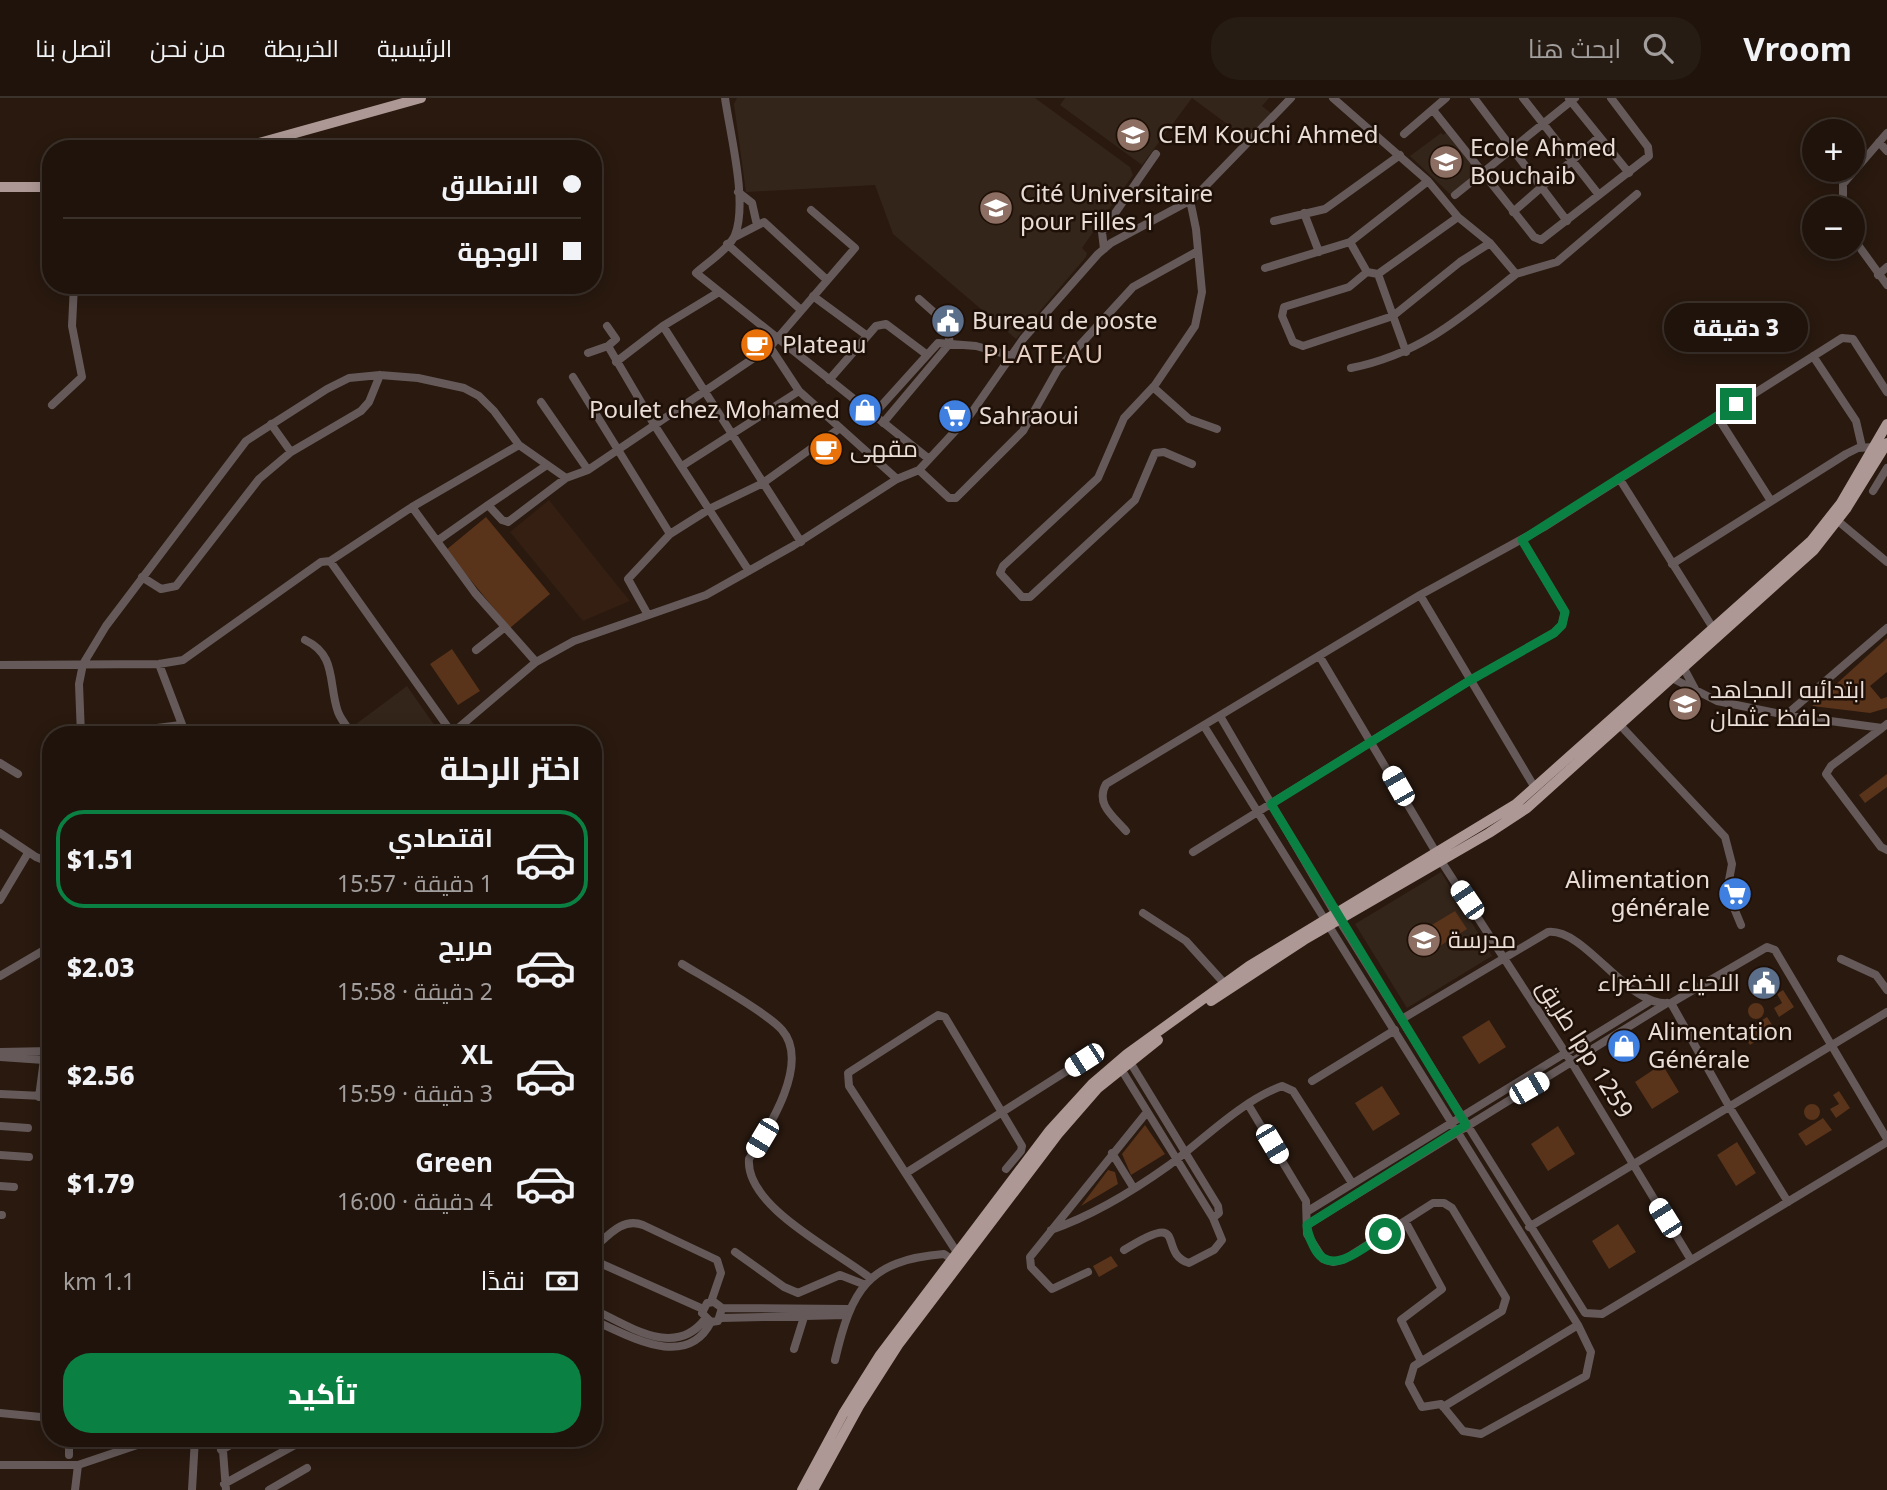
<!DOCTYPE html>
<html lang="ar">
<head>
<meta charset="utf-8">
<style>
	:root { --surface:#1f130b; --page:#271c14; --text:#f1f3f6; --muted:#a19e9d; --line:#3c322c; --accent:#0b8043 }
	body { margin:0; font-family:"Noto Sans",Cairo,sans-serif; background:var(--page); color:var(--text); direction:rtl; height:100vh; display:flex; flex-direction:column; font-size:26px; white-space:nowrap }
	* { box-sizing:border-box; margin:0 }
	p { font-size:23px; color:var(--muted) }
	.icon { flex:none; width:38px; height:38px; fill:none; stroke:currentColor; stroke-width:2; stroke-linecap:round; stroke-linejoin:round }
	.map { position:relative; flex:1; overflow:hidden; direction:ltr }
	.sheet { position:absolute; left:42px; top:628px; width:560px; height:721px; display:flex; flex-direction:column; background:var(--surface); border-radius:28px; box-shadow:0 4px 18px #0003,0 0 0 2px var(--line); direction:rtl }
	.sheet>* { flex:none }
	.banner { position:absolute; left:42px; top:42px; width:560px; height:154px; border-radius:28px; box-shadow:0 4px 18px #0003,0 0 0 2px var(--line); direction:rtl; display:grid; align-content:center; height:154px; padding:0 21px; background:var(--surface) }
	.buttons { position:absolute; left:1802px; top:21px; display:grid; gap:14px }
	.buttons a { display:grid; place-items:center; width:63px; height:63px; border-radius:50%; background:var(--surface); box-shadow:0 4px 18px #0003,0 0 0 2px var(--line); font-size:35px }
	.end { position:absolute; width:32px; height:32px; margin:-16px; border:9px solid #0b8043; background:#fff; box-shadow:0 0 0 4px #fff }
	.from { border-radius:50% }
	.bubble { position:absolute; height:49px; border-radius:24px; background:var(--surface); box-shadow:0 4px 18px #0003,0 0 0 2px var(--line); font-size:23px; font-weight:800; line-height:49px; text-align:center; direction:rtl }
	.car { position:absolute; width:21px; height:42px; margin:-21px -10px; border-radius:9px; box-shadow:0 0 5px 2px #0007; background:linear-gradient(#fff 24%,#345 0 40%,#fff 0 76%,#345 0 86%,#fff 0) }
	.banner b { display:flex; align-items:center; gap:24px; height:66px; font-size:26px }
	.banner b+b { border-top:2px solid var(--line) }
	.banner i { width:18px; height:18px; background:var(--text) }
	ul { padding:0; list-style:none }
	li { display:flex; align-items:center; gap:21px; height:98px; margin:0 14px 10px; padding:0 7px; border:4px solid transparent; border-radius:28px }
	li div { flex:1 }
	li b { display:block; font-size:26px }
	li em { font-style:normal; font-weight:800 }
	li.selected { border-color:var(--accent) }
	li>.icon { width:63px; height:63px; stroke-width:1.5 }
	h2 { padding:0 21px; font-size:32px; line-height:84px }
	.pay { display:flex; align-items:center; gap:18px; height:77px; padding:0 21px; font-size:26px }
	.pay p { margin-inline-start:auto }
	.button { display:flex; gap:14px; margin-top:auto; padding:14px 21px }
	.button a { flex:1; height:80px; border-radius:28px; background:var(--accent); color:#fff; font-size:28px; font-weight:800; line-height:80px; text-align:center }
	header { display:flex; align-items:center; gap:42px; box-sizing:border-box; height:98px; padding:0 35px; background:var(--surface); border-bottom:2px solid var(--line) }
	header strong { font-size:33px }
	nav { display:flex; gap:38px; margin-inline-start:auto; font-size:24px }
	.search { width:490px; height:63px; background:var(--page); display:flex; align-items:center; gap:18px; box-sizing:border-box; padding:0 24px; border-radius:28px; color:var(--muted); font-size:26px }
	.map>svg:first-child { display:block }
	.built { fill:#351f12 }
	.education { fill:#34251a }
	.green { fill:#59331a }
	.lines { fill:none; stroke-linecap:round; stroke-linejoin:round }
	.minor { stroke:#655a59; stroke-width:8 }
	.major { stroke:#ad9895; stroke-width:10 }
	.route { stroke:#0b8043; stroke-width:9 }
	.labels { text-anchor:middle; stroke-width:5; stroke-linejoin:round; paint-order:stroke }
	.poi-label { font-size:24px; fill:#e9ded7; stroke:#1f1007; text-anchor:start }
	.street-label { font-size:24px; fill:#e9ded7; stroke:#1f1007 }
	.neighbourhood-label { font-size:26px; letter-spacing:2px; fill:#e6cfc2; stroke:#1f1007 }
</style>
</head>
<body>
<header>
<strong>Vroom</strong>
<div class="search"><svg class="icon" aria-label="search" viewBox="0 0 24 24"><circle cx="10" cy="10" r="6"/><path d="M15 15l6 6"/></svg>ابحث هنا</div>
<nav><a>الرئيسية</a><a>الخريطة</a><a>من نحن</a><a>اتصل بنا</a></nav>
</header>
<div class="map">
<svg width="1887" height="1392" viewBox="0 0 1887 1392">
	<rect width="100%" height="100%" fill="#29190f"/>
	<!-- built -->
	<path class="built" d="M549,402L604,471L630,503L583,523L510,434Z"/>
	<!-- education -->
	<path class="education" d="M737,0H1035L1130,69L1133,77L1082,150L1087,155L1086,159L1016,241L893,136L875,87L746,94L734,6Z
		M1065,0H1269L1262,8L1271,15L1246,40L1192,0L1142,67L1060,7Z
		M1449,33L1480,70L1451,97L1410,58L1441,35L1443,37Z
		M407,588L437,631L430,637H364L356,626Z
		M1441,774L1492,858L1407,910L1355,826Z"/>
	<!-- green -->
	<path class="green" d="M486,419L550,496L510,530L446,452Z
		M1887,540V574L1870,588L1881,601L1887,599V610L1870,615L1812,608Z
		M452,551L480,593L458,607L430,566Z
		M1887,676V689L1865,705L1859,697Z
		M1455,813L1467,831L1427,856L1415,837Z
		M1783,892L1794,909L1779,919L1774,910L1782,905L1777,896Z
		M1748 913a8 8 0 1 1 16 0a8 8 0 1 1-16 0Z
		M1767,919L1775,931L1750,947L1742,935Z
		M1489,922L1506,949L1479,966L1462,939Z
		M1662,966L1679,994L1652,1011L1635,984Z
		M1382,988L1400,1016L1373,1033L1355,1005Z
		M1839,993L1850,1010L1836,1020L1830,1011L1839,1006L1833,997Z
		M1804 1014a8 8 0 1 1 16 0a8 8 0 1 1-16 0Z
		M1823,1020L1832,1032L1806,1048L1798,1036Z
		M1145,1027L1165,1056L1131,1077L1122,1056Z
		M1558,1028L1575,1056L1548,1073L1531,1046Z
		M1737,1044L1756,1075L1736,1088L1717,1057Z
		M1108,1072L1115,1074L1118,1086L1081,1108Z
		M1618,1126L1636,1154L1609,1171L1592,1143Z
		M1111,1158L1118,1168L1099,1179L1093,1168Z"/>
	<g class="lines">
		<!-- minor -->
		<path class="minor" d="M725,0C730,36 748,104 735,137C730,150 707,165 696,175L929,361
			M1333,0L1428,83L1458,119L1490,145L1516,176L1557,164L1637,96
			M1474,0L1567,123
			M1523,0L1599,97
			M1569,1L1629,75
			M1433,12L1534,139L1541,142L1649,58L1648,49L1611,0
			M1404,36L1446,0
			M1879,44L1887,53
			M738,94L752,105L757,127
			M1455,97L1575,0
			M1190,102L1196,131L1202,194L1195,228L1155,287L1124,320L1098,380L1003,468L1000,475L1022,499H1030L1135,402L1155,355L1164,354L1192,366
			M1843,110V86L1887,35
			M1513,114L1599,39
			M1304,115L1319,154
			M1274,123L1325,111L1400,57
			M735,139L764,124L827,182
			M1853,140L1887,187
			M1350,144L1367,174L1378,176L1406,254
			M727,146L801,212
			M1104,151L1102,134L1156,56
			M1265,170L1350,144L1428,83
			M1367,174L1349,189L1284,209L1282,218L1293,244L1303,248L1393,218L1460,164L1490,145
			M1378,176L1458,119
			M1878,177L1887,169
			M813,198L866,237
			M663,228L801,444
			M608,248L655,328L749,473
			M770,249L799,293L897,381
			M588,255L608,248L616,241L607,228
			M1813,258L1856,323L1862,349
			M616,264L663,228L719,194
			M1351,270C1421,256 1462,219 1516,176
			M573,279L670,436
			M829,282L876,228L886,226L926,256
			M1153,289L1189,321L1217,331
			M541,304L588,372
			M52,307L82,279L72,228L74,187
			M873,317L938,245L976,248L1012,258
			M1717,318L1771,403
			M883,325L950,245L946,225L919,201
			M271,326L291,354
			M682,368L799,293
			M919,372L949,400H956L1023,333L1058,271L1133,189L1198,153
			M1619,380L1713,530
			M1873,393L1887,370
			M488,407L547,367
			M412,409L475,495L536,564
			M1838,423L1887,464
			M437,443L488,407L502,422L508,424L566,380L588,372L770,249L855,150L811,112
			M330,463L412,409L519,347
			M1672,466L1846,356L1858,350L1873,349
			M142,479L161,491L176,488L259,381L291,354L361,313L369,304L380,277
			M1420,497L1535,690
			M648,517L628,481L670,436L711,410L763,385L840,330
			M305,542C337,557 328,585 338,614C341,622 348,630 353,637
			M476,552L505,529
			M1320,559L1437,756
			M1681,565L1696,593
			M159,566L186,637
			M0,567L159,566L183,562L321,464L330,463L452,635
			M1668,578L1717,603L1786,617L1887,530
			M1786,617L1882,630L1887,626
			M1220,618L1339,822L1585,1215L1602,1216L1887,1044
			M1620,627L1725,739L1732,766L1727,793L1741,827
			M1204,628L1578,1227L1591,1254L1586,1278L1481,1336L1463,1333L1441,1306L1422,1309L1409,1285L1414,1268L1502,1213L1506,1200L1452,1110L1444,1105H1433L1345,1161L1333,1164L1323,1161L1307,1136L1306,1103L1249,1008
			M1882,630L1831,668L1826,676L1881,749L1887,752
			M81,637L79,586L83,566L106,528L246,343L327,291L349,280L380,277L418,280L464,290L479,298L494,313L519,347L566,380
			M100,637L181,627
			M450,637L536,564L574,543L706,497L793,448L897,381L919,372L970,317L1023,241L1098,156L1111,145L1193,101L1291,0
			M555,637L567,631
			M0,665L18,676
			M1126,733C1113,718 1095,706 1106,686L1420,497L1544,429L1842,240L1853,241L1887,294
			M0,735L36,759L51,765
			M1193,754L1469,583L1554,535L1562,527L1565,514L1522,442
			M1441,763L1572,965L1691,1162
			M0,802L28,755
			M1143,815L1186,843L1224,885
			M1841,861L1876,877L1887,892
			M682,866C705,880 768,915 782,932C811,965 768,1031 749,1061C745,1109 837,1153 870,1180
			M0,878L51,848
			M1671,905L1730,1010L1788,1104
			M1402,921L1548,834C1586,830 1628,911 1671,905L1767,849L1775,852L1887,1041
			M0,954L51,953
			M0,959L44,962
			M1130,964L1218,1108L1219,1115L1213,1120
			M1121,971L1213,1120L1222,1142L1214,1152L1189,1165C1156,1155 1191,1110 1124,1152
			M1312,983L1395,932
			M0,996L43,998L48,994L51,985
			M39,999L45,954
			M0,1028L28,1030
			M1112,1055L1133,1089
			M0,1057L29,1059
			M906,1075L1084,962
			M0,1088L14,1089
			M1308,1113L1650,903
			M0,1117H2
			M1405,1123L1442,1191L1401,1222L1421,1263
			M1307,1127L1667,905
			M1529,1129L1887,914
			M1051,1132C1091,1118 1133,1093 1168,1068C1202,1043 1241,1003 1282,988L1293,993L1352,1085
			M593,1151C608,1138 622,1119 643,1127L717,1162L721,1175L711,1204
			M735,1154L784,1189L798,1195L840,1177L863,1186
			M958,1156L849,988L848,975L938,917L945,919L1022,1048L1021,1053L1006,1071
			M593,1162L703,1211
			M1088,1174L1052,1191L1031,1169L1030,1159L1147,1014
			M722,1210L849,1211
			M593,1211C629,1228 675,1261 705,1221
			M721,1220L847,1217
			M593,1222C628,1237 686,1273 711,1224L718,1223L722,1210L714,1204L707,1205L702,1215L711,1224
			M794,1251L804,1219
			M835,1262C851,1193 867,1162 944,1156L953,1162
			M1443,1309L1578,1227
			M0,1315L51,1320
			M222,1340L226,1392
			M221,1352L244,1340
			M69,1357V1340
			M0,1367H78L158,1340
			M224,1386L295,1347
			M75,1392L78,1367
			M192,1392L195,1340
			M269,1392L307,1370"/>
		<!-- major -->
		<path class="major" d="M238,51L421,0
			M0,89H51
			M1211,903L1304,842L1489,735L1527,710L1814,452L1846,411L1887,345
			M802,1392L843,1316L880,1257L1050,1032L1092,986L1127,956L1249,868L1516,706L1811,443L1841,405L1887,326
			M813,1392L859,1308L898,1247L1058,1036L1098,990L1158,942"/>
	</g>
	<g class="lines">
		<!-- route -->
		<path class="route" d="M1385,1136C1365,1148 1330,1182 1314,1149C1310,1141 1307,1135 1307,1127L1466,1027L1271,706L1469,583L1554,535L1562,527L1565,514L1522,442L1736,306"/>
	</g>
	<!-- icons -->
	<defs>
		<g id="school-disc" transform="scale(1.75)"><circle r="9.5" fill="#8d6e63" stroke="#1f1007"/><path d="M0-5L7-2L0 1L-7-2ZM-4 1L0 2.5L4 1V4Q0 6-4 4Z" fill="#fff"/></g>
		<g id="university-disc" transform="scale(1.75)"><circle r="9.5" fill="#8d6e63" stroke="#1f1007"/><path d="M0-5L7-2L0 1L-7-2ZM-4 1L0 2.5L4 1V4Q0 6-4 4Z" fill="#fff"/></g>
		<g id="civic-disc" transform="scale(1.75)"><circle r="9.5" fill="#5c6f8a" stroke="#1f1007"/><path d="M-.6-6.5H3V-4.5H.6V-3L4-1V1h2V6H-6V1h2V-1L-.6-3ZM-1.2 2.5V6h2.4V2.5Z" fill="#fff"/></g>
		<g id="cafe-disc" transform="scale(1.75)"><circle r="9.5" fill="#e8710a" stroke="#1f1007"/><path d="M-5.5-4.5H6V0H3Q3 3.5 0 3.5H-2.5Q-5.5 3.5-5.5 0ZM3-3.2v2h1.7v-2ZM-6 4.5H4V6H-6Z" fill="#fff"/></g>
		<g id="shop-disc" transform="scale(1.75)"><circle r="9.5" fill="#3f7fe0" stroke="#1f1007"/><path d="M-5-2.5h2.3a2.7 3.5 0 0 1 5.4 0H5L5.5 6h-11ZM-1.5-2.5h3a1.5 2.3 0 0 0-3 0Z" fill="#fff"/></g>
		<g id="supermarket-disc" transform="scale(1.75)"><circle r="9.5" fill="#3f7fe0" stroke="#1f1007"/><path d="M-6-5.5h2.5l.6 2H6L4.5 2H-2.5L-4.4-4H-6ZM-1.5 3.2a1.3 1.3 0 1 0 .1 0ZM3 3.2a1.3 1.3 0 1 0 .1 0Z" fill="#fff"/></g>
	</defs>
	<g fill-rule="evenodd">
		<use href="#school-disc" x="1133" y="37"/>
		<use href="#school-disc" x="1446" y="64"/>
		<use href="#university-disc" x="996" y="110"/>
		<use href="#civic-disc" x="948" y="223"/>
		<use href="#cafe-disc" x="757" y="247"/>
		<use href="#shop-disc" x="865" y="312"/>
		<use href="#supermarket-disc" x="955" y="318"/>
		<use href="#cafe-disc" x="826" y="351"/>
		<use href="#school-disc" x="1685" y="606"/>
		<use href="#supermarket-disc" x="1735" y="796"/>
		<use href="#school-disc" x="1424" y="842"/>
		<use href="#civic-disc" x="1764" y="885"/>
		<use href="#shop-disc" x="1624" y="948"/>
	</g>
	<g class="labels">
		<!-- poi labels -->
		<g class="poi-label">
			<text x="1158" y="45">CEM Kouchi Ahmed</text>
			<text x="1470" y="58">Ecole Ahmed<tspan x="1470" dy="28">Bouchaib</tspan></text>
			<text x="1020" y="104">Cité Universitaire<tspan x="1020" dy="28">pour Filles 1</tspan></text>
			<text x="972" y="231">Bureau de poste</text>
			<text x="782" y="255">Plateau</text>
			<text x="840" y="320" text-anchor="end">Poulet chez Mohamed</text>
			<text x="979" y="326">Sahraoui</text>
			<text x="850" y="359">مقهى</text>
			<text x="1710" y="600">ابتدائيه المجاهد<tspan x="1710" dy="28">حافظ عثمان</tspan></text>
			<text x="1710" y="790" text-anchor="end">Alimentation<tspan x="1710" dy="28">générale</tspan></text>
			<text x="1448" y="850">مدرسة</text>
			<text x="1740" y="893" text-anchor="end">الاحياء الخضراء</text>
			<text x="1648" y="942">Alimentation<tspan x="1648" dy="28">Générale</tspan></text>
		</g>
		<!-- street labels -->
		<g class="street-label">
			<text transform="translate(1585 951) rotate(58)" y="8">طريق lpp 1259</text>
		</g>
		<!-- neighbourhood labels -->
		<g class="neighbourhood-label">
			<text x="1044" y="265">PLATEAU</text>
		</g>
	</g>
</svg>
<div class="buttons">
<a>+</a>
<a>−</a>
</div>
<i class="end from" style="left:1385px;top:1136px"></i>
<i class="end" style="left:1736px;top:306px"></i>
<div class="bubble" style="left:1664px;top:205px;width:144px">3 دقيقة</div>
<i class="car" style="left:1398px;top:688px;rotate:330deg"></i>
<i class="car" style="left:1467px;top:802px;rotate:326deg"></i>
<i class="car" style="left:1084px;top:962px;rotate:237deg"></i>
<i class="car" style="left:1529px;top:990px;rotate:60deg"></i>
<i class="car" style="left:762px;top:1040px;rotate:211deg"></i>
<i class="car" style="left:1272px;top:1046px;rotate:149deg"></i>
<i class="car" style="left:1665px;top:1120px;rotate:328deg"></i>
<div class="banner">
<b><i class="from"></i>الانطلاق</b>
<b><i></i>الوجهة</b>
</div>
<section class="sheet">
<h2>اختر الرحلة</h2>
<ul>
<li class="selected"><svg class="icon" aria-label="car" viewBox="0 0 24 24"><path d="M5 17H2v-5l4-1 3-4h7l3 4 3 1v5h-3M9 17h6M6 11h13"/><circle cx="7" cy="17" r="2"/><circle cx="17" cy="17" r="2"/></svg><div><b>اقتصادي</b><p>1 دقيقة · 15:57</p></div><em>$1.51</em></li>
<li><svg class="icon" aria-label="car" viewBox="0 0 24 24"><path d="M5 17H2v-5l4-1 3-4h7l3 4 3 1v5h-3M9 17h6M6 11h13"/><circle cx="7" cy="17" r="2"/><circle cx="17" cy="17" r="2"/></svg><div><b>مريح</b><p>2 دقيقة · 15:58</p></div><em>$2.03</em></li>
<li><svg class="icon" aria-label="car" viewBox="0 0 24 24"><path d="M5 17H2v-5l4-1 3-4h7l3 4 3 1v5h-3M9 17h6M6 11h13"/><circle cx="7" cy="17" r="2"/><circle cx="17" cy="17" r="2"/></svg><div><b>XL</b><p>3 دقيقة · 15:59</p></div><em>$2.56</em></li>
<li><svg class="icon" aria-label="car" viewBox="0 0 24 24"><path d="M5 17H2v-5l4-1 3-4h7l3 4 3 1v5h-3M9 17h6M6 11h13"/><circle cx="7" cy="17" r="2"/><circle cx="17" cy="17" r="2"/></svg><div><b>Green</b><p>4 دقيقة · 16:00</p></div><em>$1.79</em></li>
</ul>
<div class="pay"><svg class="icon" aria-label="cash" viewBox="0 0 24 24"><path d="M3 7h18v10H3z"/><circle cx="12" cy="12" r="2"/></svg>نقدًا<p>1.1 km</p></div>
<div class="button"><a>تأكيد</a></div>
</section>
</div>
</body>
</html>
